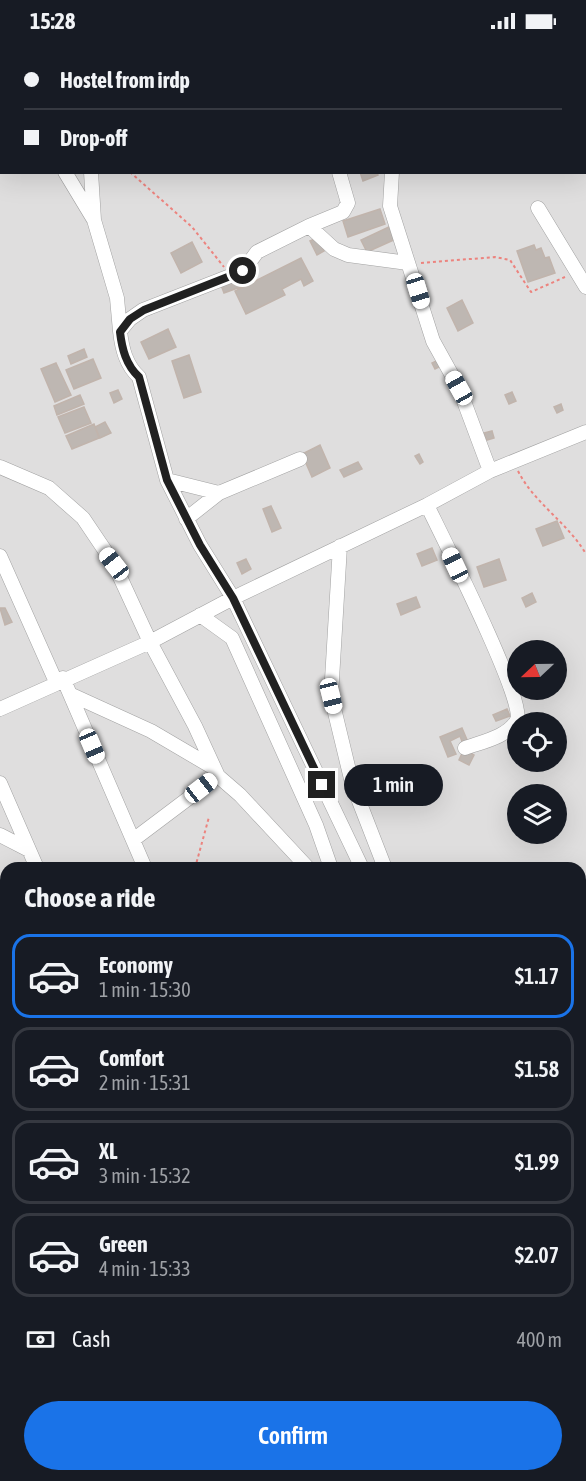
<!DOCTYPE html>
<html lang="en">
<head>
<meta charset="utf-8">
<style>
	:root { --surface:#171b24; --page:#242831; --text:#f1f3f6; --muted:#9ea1a6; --line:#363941; --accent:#1a73e8 }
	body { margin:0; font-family:"Asap Condensed",sans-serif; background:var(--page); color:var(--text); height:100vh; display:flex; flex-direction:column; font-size:22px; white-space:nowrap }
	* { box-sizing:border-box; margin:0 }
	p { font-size:20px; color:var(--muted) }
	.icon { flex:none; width:33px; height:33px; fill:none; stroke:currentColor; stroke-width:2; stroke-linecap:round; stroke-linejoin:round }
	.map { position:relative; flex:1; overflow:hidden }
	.panel { position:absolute; left:0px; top:820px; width:586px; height:620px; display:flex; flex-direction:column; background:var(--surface); border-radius:18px 18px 0 0; box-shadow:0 6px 24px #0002 }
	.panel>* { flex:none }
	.top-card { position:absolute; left:0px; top:0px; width:586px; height:132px; box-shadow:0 6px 24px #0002; display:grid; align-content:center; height:132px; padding:0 24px; background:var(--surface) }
	.needle { width:39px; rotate:248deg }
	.buttons { position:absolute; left:507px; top:598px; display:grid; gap:12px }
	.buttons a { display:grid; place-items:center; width:60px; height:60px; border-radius:50%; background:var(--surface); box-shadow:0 6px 24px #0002; font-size:30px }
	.end { position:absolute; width:27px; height:27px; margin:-14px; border:8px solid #212121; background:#fff; box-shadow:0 0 0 3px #fff }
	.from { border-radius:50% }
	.bubble { position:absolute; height:42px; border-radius:21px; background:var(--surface); box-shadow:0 6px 24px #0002; font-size:20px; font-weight:600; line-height:42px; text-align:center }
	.car { position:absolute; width:18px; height:36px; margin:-18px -9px; border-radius:8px; box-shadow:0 0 4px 2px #0007; background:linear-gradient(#fff 24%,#345 0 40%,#fff 0 76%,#345 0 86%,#fff 0) }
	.top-card b { display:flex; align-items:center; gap:21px; height:57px; font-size:22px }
	.top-card b+b { border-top:2px solid var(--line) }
	.top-card i { width:15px; height:15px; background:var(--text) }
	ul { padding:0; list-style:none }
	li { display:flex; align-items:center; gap:18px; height:84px; margin:0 12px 9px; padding:0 12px; border:3px solid var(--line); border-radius:18px }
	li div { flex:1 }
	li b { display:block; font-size:22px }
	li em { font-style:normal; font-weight:600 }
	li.active { border-color:var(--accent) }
	li>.icon { width:54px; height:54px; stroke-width:1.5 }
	h2 { padding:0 24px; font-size:27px; line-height:72px }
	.pay { display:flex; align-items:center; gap:15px; height:66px; padding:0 24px; font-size:22px }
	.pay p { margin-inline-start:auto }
	.primary-button { display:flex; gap:12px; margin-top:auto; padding:12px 24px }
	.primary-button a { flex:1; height:69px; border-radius:36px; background:var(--accent); color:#fff; font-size:24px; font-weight:600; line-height:69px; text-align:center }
	.status { display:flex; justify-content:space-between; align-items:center; height:42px; padding:0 30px; background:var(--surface); direction:ltr }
	.status svg { height:16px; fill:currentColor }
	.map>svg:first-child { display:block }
	.residential { fill:#dfdede; fill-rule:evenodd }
	.building { fill:#beb7b2; stroke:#c1b4ac; stroke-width:1.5 }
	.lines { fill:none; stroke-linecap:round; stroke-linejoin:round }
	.minor-casing { stroke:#a2a2a2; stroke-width:15 }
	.path { stroke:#ec837e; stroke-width:2; stroke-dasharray:3 3; stroke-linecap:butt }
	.minor { stroke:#fff; stroke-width:14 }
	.route { stroke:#212121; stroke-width:8 }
</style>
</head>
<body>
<div class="status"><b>15:28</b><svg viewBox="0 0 49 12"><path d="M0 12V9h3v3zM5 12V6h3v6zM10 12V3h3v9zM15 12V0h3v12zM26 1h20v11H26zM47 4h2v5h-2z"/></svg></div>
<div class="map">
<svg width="586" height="1439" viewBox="0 0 586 1439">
	<rect width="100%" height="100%" fill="#f0ede9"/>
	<!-- residential -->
	<path class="residential" d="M0,0H586V1439H0ZM2,2H585V130H2ZM518,609H556V648H518ZM518,681H556V720H518ZM518,753H556V792H518ZM6,826H580V1434H6Z"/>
	<!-- building -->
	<path class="building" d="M360,130H377L378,133L363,139Z
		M380,167L385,182L348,195L343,179Z
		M393,183L398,196L367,210L361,198Z
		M317,196L324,209L317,213L310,199Z
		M192,200L202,220L181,231L171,211Z
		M534,203L536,208L541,206L545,216L549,215L555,231L528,240L517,209Z
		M301,216L313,239L304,244L301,237L282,247L285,253L246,272L235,249Z
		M239,235L243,244L224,251L221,243Z
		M462,258L473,281L458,289L447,266Z
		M168,287L176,305L149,317L141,300Z
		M84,307L87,315L71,322L68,314Z
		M189,313L201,350L184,356L172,319Z
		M93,317L101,336L74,347L66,328Z
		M438,318L441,324L435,327L432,321Z
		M56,321L71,353L55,360L41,327Z
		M118,348L122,357L114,361L110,351Z
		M512,350L516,359L509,362L505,353Z
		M80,353L84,362L57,373L54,364Z
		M561,362L563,368L557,371L554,365Z
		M84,365L91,381L65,391L58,375Z
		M105,380L111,391L100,396L95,385Z
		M94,382L99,396L72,407L66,394Z
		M492,389L494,396L487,398L484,391Z
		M320,403L330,426L312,435L302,412Z
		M419,412L423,420L420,422L415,414Z
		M358,420L362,427L344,435L340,428Z
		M271,464L281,486L272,490L263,467Z
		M557,479L564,496L543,504L536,487Z
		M432,506L437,518L422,524L417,512Z
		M246,517L251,527L242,532L237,521Z
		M499,517L506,538L484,545L477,525Z
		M532,551L536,560L526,565L522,556Z
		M416,555L420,565L401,573L397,562Z
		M0,566H5L12,580L5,583Z
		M507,667L510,674L496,679L493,673Z
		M462,686L468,700L463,702L460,694L450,699L456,712L448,715L440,695Z
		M464,707L474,713L469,723L459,718Z
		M586,1052V1091L580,1093V1054Z
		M3,1071L6,1088L0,1092V1073Z
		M3,1098L6,1105V1124L0,1127V1099Z
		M6,1193V1222L2,1223L0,1220V1196Z
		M396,1434H405L407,1439H398Z"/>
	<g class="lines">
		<!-- minor casing -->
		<g class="minor-casing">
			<path id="minor" d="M7,0L8,2
				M284,0L285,2
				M67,2L71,0
				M116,2L117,0
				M575,2L577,0
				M0,31L2,30
				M65,130L94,178
				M91,130L94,178L117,256L120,289
				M392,130L390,164L433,299L459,346L490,429
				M538,166L586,245
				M309,184L343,170L348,161L339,130
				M0,425L49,446L83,476L114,522L150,600L195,684L218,734
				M167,438L219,451
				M427,463C440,490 527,662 517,678C508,695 481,700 465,706
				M186,477L219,451L300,417
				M340,504L331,654L352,741L385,826
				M0,514L56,640
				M200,573L232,596L316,783L331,826
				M63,636L145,826
				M72,653L151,689L214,726
				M0,667L150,600L233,556L427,463L490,429L586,390
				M0,741L37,826
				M0,793L29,808
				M133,798L218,734L240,753L308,826
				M362,826L233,556L200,503L167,438L139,335C126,323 122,307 120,289L130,277L143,268L243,229L257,210L309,184L334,207L348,213L408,221
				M580,988L586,985
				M0,1040L6,1053
				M581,1114L586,1126
				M0,1258L6,1255
				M580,1327L586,1338
				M123,1434L124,1439
				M248,1434L250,1439
				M355,1434L357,1439"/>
		</g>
		<!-- path -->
		<path class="path" d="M130,130L192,185L224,225
			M421,221L495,215L510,218L531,250L565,235
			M518,429C534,461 568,481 586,512
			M195,826L209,775
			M0,931L6,929"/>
		<!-- minor -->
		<use href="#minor" class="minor"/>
	</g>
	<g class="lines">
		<!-- route -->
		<path class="route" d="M243,229L144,268L130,277L120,290C122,307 126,323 139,335L167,438L200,503L233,556L322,743"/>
	</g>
</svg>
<div class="buttons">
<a><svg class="needle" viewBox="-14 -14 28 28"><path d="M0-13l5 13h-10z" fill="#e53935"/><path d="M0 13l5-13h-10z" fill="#9ea1a6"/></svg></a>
<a><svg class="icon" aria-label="locate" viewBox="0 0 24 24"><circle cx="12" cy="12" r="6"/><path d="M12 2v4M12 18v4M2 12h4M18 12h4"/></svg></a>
<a><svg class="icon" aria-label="layers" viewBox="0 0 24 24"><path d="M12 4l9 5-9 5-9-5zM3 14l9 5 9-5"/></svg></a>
</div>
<i class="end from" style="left:243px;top:229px"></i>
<i class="end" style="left:322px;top:743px"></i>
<div class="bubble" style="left:344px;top:722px;width:99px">1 min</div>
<i class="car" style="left:418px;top:249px;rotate:163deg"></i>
<i class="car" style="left:459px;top:346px;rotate:331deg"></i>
<i class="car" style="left:114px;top:522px;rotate:322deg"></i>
<i class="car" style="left:455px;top:523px;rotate:335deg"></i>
<i class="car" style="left:331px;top:654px;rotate:166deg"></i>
<i class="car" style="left:92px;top:704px;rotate:157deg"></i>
<i class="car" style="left:201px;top:746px;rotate:52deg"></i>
<div class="top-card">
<b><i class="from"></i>Hostel from irdp</b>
<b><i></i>Drop-off</b>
</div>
<section class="panel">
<h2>Choose a ride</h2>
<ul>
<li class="active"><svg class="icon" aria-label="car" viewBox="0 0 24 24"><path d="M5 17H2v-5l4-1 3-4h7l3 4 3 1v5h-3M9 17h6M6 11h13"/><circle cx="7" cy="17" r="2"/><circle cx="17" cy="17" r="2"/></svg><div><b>Economy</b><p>1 min · 15:30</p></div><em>$1.17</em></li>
<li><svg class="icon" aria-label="car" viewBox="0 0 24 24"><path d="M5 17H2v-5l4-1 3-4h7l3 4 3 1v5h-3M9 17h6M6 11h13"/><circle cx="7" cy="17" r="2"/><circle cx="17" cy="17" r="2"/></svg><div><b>Comfort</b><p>2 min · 15:31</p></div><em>$1.58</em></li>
<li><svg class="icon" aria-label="car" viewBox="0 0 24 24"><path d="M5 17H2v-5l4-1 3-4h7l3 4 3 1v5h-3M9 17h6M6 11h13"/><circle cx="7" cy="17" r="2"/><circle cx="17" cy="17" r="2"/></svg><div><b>XL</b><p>3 min · 15:32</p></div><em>$1.99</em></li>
<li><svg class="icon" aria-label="car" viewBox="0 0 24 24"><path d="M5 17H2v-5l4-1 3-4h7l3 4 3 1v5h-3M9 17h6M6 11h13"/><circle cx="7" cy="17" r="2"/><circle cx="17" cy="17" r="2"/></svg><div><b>Green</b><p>4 min · 15:33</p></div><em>$2.07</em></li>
</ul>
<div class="pay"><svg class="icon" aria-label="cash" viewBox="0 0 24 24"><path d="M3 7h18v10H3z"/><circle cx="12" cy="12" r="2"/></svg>Cash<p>400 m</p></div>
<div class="primary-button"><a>Confirm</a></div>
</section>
</div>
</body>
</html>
